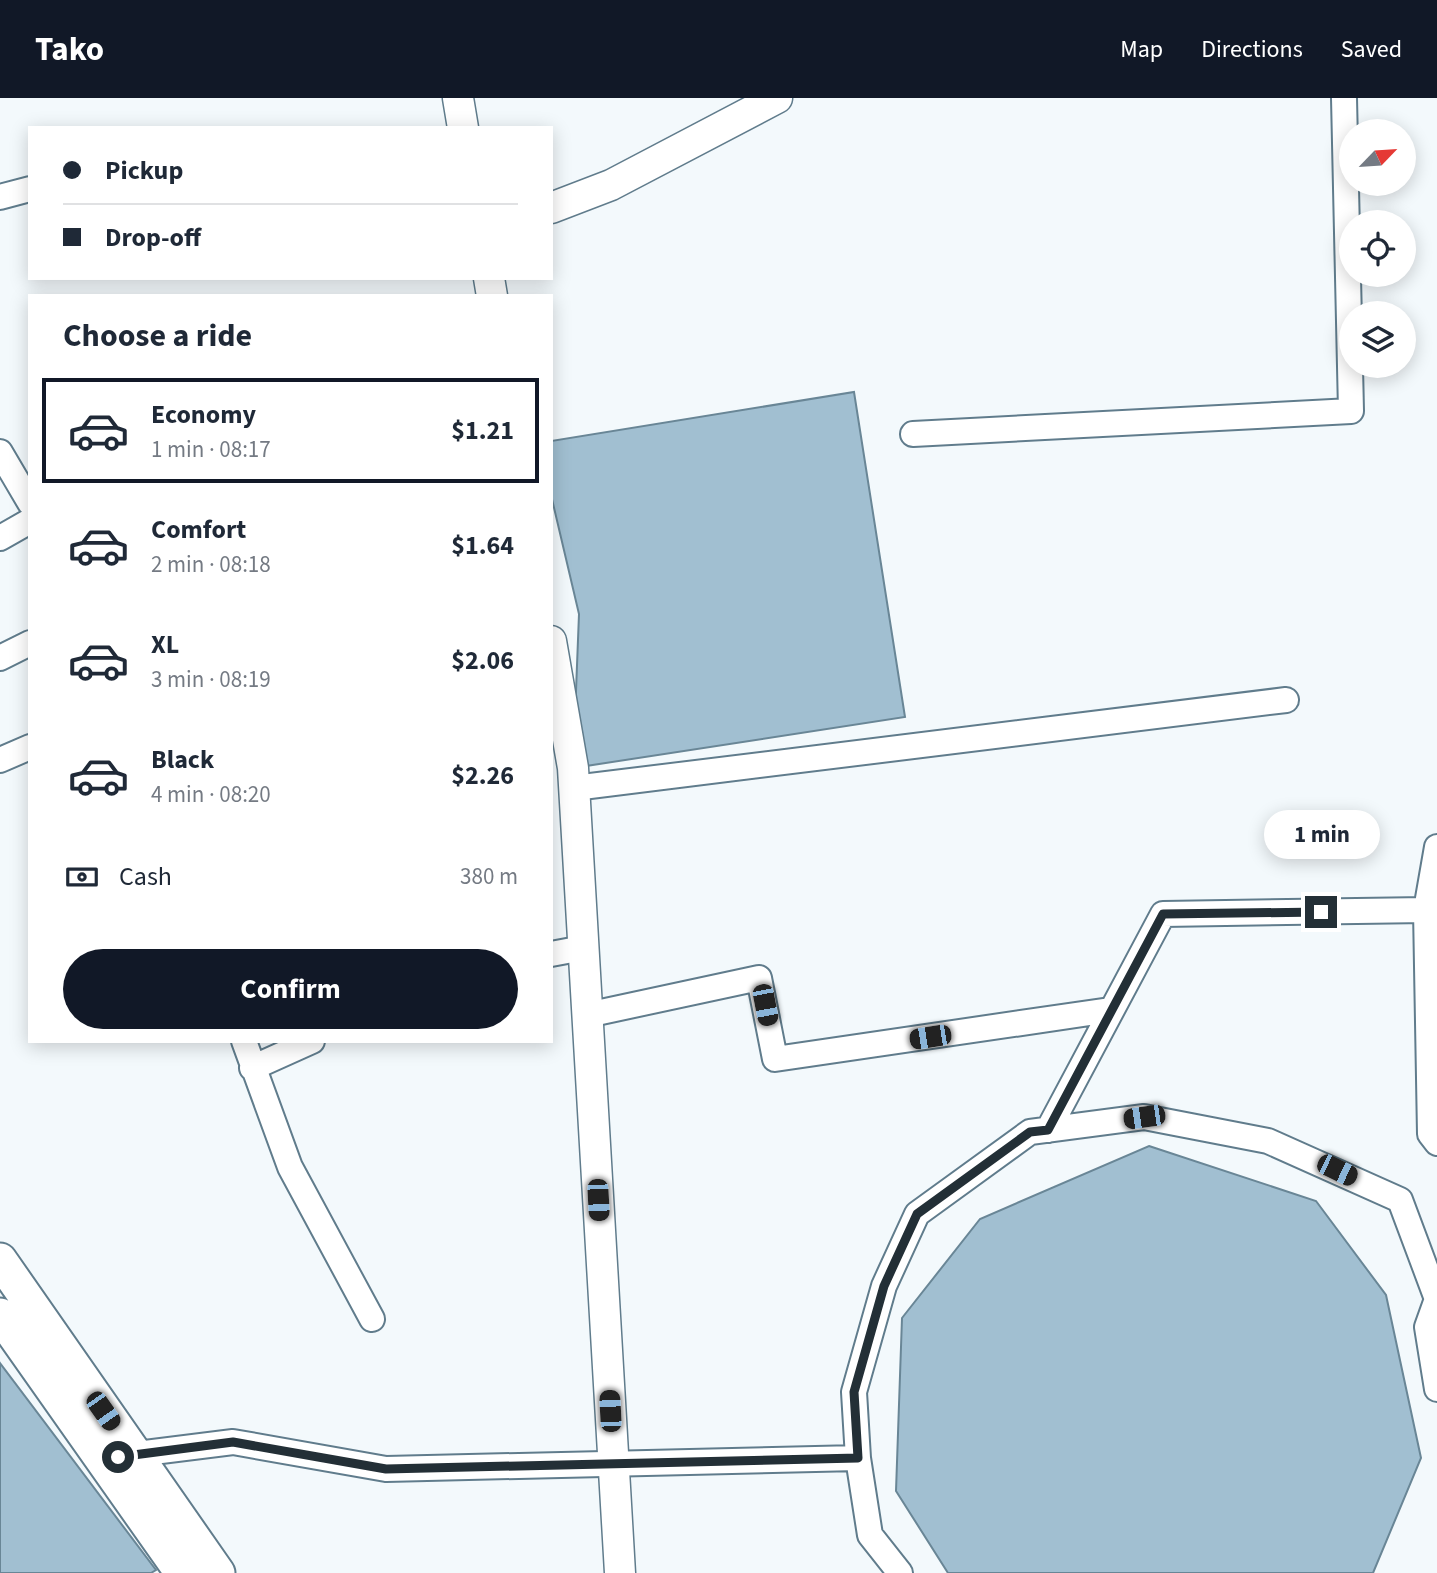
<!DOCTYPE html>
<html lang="en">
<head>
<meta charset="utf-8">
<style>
	:root { --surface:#fff; --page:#f6f6f7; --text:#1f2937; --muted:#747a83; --line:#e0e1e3; --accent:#111827 }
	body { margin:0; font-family:"Source Sans 3",sans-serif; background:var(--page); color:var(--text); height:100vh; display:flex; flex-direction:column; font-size:26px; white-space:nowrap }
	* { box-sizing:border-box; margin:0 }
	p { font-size:23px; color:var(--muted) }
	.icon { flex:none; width:38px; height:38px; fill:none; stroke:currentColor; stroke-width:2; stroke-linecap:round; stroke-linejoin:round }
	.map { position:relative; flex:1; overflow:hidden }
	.panel { position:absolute; left:28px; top:196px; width:525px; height:749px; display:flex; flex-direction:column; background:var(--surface); border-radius:0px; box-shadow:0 4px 18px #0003 }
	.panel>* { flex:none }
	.banner { position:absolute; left:28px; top:28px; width:525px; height:154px; border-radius:0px; box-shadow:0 4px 18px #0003; display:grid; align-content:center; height:154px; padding:0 35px; background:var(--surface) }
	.needle { width:46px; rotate:65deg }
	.controls { position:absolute; left:1339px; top:21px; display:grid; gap:14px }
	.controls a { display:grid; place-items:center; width:77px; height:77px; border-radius:50%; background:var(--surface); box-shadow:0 4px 18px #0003; font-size:35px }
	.end { position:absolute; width:32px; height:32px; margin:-16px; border:9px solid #232f36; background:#fff; box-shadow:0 0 0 4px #fff }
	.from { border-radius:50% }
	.bubble { position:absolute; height:49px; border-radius:24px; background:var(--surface); box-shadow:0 4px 18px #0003; font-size:23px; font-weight:700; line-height:49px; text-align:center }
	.car { position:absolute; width:21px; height:42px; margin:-21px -10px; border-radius:9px; box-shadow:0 0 5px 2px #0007; background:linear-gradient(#222 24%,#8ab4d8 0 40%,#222 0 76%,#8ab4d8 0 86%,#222 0) }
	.banner b { display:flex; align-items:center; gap:24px; height:66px; font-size:26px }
	.banner b+b { border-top:2px solid var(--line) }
	.banner i { width:18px; height:18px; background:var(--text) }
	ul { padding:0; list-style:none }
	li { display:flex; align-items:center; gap:21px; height:105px; margin:0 14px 10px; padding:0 21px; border:4px solid transparent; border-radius:0px }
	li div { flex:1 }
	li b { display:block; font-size:26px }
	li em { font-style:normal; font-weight:700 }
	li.on { border-color:var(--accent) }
	li>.icon { width:63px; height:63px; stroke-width:1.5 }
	h2 { padding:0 35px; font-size:32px; line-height:84px }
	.pay { display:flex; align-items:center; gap:18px; height:77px; padding:0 35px; font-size:26px }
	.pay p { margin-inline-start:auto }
	.action { display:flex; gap:14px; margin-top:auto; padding:14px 35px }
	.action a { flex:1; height:80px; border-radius:42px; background:var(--accent); color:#fff; font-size:28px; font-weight:700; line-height:80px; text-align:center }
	header { display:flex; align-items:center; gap:42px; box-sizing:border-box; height:98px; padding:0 35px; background:var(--accent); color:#fff }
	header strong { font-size:33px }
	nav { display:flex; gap:38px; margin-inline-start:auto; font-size:24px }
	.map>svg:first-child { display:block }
	.building { fill:#a1bfd1; stroke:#698696; stroke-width:2 }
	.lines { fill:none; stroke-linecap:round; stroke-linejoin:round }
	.minor-casing { stroke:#607c8c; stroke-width:28 }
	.tertiary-casing { stroke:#607c8c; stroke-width:33 }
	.secondary-casing { stroke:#607c8c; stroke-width:37 }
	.minor { stroke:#fff; stroke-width:24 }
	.tertiary { stroke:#fff; stroke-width:30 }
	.secondary { stroke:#fff; stroke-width:33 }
	.route { stroke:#232f36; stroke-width:9 }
</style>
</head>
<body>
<header>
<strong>Tako</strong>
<nav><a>Map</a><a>Directions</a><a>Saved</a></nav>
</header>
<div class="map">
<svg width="1437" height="1475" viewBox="0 0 1437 1475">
	<rect width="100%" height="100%" fill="#f3f9fc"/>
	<!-- building -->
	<path class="building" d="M854,294L905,619L573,670L579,516L551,397V343Z
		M1149,1048L1316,1103L1386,1197L1421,1360L1373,1475H948L896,1393L902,1220L980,1121Z
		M0,1265L156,1472L151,1475H0Z"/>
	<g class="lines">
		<!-- minor casing -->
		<g class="minor-casing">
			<path id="minor" d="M0,99L30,91
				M913,336L1351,313L1344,0
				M0,354L30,405
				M0,440L30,423
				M0,560L30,545
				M0,662L30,649
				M574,690L1286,602
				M1426,812L1437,749
				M551,856L583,850
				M587,917L759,880L775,961L1110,912
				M244,943L290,1069L372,1221
				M252,970L312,943
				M1048,1032L1163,816L1426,812L1430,1036L1437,1045
				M1437,1201L1427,1229L1437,1291
				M121,1358L233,1344L386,1371L858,1360
				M900,1475L870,1437L858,1360L854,1294L884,1188L917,1116L1030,1034L1144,1019L1268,1043L1400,1102L1437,1201"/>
		</g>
		<!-- tertiary casing -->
		<g class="tertiary-casing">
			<path id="tertiary" d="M458,0L463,30
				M551,110L611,87L777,0
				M489,180L492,198
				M551,543L573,670L620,1475"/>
		</g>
		<!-- secondary casing -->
		<g class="secondary-casing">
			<path id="secondary" d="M0,1162L218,1475
				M0,1217L182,1475"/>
		</g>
		<!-- minor -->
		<use href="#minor" class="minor"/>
		<!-- tertiary -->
		<use href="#tertiary" class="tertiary"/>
		<!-- secondary -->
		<use href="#secondary" class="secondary"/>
	</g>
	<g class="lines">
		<!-- route -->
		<path class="route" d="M118,1359L233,1344L386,1371L858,1360L854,1294L884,1188L917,1116L1030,1034L1048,1032L1163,816L1321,814"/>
	</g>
</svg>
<div class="controls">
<a><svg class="needle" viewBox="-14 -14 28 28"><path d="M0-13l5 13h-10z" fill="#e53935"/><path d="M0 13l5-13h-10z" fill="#747a83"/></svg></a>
<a><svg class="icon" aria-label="locate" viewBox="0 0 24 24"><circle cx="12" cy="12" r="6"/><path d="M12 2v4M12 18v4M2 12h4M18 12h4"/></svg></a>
<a><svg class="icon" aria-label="layers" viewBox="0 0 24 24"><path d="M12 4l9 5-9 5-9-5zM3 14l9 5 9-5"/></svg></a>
</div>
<i class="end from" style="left:118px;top:1359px"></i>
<i class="end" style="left:1321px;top:814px"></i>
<div class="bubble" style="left:1264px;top:712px;width:116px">1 min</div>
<i class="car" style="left:765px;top:907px;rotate:169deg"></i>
<i class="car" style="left:930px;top:939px;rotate:261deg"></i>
<i class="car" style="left:1144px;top:1019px;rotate:262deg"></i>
<i class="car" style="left:1337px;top:1072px;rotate:116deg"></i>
<i class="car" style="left:598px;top:1102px;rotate:177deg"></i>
<i class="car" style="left:103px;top:1313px;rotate:145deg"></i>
<i class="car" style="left:610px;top:1313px;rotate:357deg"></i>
<div class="banner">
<b><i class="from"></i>Pickup</b>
<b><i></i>Drop-off</b>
</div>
<section class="panel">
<h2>Choose a ride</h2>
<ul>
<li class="on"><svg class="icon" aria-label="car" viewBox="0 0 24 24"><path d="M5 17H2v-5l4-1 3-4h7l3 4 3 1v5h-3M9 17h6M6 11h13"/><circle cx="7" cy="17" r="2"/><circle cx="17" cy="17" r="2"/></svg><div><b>Economy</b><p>1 min · 08:17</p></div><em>$1.21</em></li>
<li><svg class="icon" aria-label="car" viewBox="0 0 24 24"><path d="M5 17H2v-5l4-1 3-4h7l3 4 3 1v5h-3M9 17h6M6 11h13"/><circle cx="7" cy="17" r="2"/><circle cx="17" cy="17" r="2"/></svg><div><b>Comfort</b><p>2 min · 08:18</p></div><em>$1.64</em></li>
<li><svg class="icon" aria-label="car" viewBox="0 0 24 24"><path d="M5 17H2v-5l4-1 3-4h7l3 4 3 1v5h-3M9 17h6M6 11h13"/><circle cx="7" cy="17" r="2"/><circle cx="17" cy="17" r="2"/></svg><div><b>XL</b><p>3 min · 08:19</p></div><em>$2.06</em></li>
<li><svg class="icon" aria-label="car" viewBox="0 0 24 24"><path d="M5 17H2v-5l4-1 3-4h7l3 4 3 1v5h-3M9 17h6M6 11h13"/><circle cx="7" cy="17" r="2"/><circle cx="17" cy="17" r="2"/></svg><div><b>Black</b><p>4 min · 08:20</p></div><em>$2.26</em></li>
</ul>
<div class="pay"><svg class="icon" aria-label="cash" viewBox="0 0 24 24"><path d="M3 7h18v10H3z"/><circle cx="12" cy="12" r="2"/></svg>Cash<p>380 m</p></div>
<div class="action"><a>Confirm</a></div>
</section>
</div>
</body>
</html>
